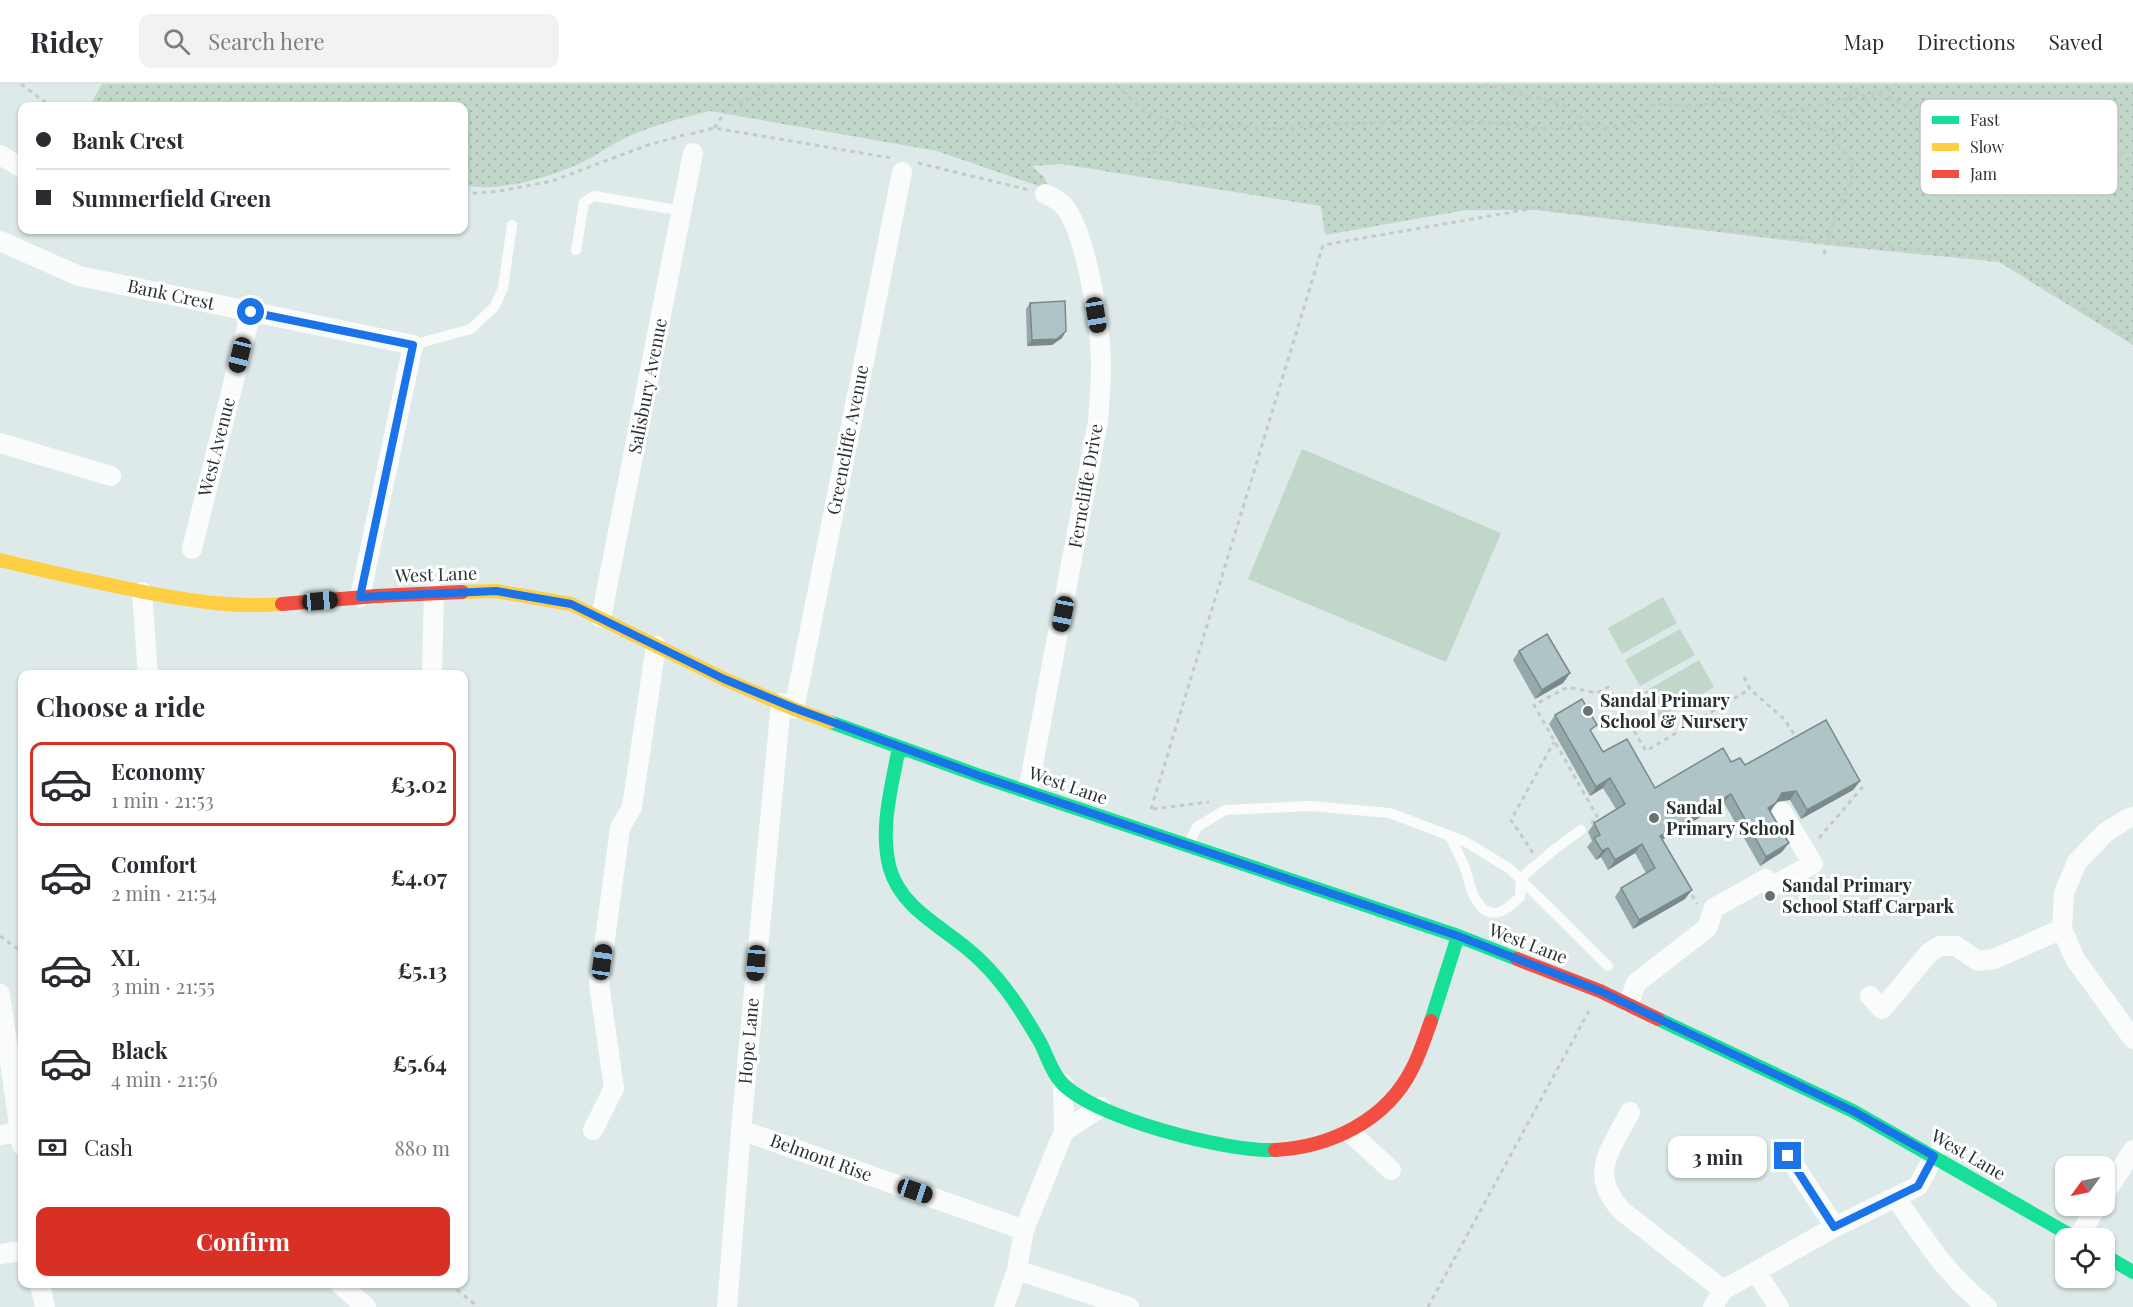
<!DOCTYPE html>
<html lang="en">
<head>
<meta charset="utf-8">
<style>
	:root { --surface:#fff; --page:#f2f2f3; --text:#2b2b33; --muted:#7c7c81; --line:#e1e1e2; --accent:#d93025 }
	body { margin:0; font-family:"Playfair Display",serif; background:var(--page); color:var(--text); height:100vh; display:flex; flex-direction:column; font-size:22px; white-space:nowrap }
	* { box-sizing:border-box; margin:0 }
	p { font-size:20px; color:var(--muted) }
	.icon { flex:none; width:33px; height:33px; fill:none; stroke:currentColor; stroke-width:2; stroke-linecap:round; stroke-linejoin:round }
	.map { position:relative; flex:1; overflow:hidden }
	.side { position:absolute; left:18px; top:586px; width:450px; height:618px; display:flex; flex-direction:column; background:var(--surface); border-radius:12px; box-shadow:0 2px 4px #0004 }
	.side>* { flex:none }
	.guide { position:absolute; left:18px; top:18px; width:450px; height:132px; border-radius:12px; box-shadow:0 2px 4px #0004; display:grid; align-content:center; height:132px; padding:0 18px; background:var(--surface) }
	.needle { width:39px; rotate:237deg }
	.fabs { position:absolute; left:2055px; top:1072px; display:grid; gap:12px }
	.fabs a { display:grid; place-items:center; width:60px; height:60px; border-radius:12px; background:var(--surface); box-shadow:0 2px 4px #0004; font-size:30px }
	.end { position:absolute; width:27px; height:27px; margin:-14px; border:8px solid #1a73e8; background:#fff; box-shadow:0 0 0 3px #fff }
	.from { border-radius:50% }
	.bubble { position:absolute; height:42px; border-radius:12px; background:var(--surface); box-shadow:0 2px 4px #0004; font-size:20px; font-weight:700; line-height:42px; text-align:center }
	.car { position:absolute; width:18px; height:36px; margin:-18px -9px; border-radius:8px; box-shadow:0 0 4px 2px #0007; background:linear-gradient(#222 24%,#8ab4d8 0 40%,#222 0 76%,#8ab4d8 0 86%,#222 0) }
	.guide b { display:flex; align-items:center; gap:21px; height:57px; font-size:22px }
	.guide b+b { border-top:2px solid var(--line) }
	.guide i { width:15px; height:15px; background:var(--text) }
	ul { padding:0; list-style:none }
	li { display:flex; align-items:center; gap:18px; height:84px; margin:0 12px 9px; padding:0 6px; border:3px solid transparent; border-radius:12px }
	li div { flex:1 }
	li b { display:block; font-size:22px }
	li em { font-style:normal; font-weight:700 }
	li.current { border-color:var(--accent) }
	li>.icon { width:54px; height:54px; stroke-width:1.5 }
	h2 { padding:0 18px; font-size:27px; line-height:72px }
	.pay { display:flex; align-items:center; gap:15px; height:66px; padding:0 18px; font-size:22px }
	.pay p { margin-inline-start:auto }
	.button { display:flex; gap:12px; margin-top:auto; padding:12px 18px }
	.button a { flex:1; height:69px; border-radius:12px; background:var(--accent); color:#fff; font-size:24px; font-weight:700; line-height:69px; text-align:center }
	header { display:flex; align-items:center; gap:36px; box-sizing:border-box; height:84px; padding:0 30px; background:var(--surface); border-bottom:2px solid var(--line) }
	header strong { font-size:28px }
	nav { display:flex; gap:33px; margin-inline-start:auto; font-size:21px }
	.search { width:420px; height:54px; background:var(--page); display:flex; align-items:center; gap:15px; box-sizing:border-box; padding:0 21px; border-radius:12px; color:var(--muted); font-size:22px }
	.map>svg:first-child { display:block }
	.green { fill:url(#green-dots) }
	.pitch { fill:#c0d7c9 }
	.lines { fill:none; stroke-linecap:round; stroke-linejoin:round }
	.path { stroke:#c5cac9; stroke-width:3; stroke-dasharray:4.5 4.5; stroke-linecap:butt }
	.lane { stroke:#fafcfc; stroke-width:10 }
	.street { stroke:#fafcfc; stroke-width:20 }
	.fast { stroke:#16e098; stroke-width:14 }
	.slow { stroke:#ffcf43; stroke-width:14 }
	.jam { stroke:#f24e42; stroke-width:14 }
	.wall { fill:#96a9aa }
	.shaded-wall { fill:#7a898b }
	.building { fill:#afc4c6; stroke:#7a898b; stroke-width:1.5 }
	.route { stroke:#1a73e8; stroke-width:8 }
	.poi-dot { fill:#687271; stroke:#fff; stroke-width:2 }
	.labels { text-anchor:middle; stroke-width:6; stroke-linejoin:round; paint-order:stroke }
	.street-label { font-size:18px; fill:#293231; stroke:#fff }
	.poi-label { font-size:18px; font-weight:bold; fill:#293231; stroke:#fff; text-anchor:start }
	.key { fill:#fff; stroke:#bfc2c1; stroke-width:1.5 }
	.key-label { font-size:16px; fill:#293231 }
</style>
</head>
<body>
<header>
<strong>Ridey</strong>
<div class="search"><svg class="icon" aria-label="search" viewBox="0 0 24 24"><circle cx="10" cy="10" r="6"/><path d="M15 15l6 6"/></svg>Search here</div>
<nav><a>Map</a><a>Directions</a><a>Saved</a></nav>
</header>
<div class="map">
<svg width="2133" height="1223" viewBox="0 0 2133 1223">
	<defs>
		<pattern id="green-dots" width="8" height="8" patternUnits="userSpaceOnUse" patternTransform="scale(1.5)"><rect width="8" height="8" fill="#c0d7c9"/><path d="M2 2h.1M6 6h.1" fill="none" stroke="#a5b9ad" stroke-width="1.8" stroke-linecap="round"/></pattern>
	</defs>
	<rect width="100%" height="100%" fill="#ddeae9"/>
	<!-- green -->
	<path class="green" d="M102,0H2133V261L1999,178L1826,161L1536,126H1466L1325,151L1321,122L1061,80L1032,82L1044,93L1050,106L937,67L710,27C681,34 650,42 623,55C609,62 597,71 583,78C550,93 499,109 464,101V22H90Z"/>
	<!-- pitch -->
	<path class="pitch" d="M1302,365L1501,449L1446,578L1248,495Z
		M1663,513L1677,539L1622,570L1608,544Z
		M1680,545L1695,571L1640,602L1625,576Z
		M1699,576L1714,603L1659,634L1644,608Z"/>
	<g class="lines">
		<!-- path -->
		<path class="path" d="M21,0L50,22
			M1115,0L1148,30L1193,43L1239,42L1270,45L1421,36L1484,38L1551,45L1589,40L1604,44L1628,41L1651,20L1695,22L1727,16L1751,24L1779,29L1876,9L1956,39L2009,46L2053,60H2111L2133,78
			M1484,0L1564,21L1589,40
			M1714,0L1727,16
			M1848,13L1862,0
			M1781,30L1833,49L1876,9L1890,6L1896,0
			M714,44L729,23L747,17L775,0
			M691,50L714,44L891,74
			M1147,77L1176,39
			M918,79L1029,106
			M464,110L500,107L552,97L648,61L684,51
			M1824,170L1836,127L1852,97V83L1848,71L1838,62L1833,49
			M1744,593L1750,605L1785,636L1797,655
			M1151,725L1323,161L1536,124L1827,157L2002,174L2133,255
			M1153,725L1209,718
			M1591,739L1598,734L1534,621L1568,603L1597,609L1608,603L1646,667L1750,605
			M1819,754L1866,699
			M1533,769L1511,736L1554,658
			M1692,811L1697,820
			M0,852L22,868
			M450,1200L478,1223
			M1428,1223L1589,927"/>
		<!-- lane -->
		<path class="lane" d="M576,166L584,118L594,112L683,127
			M413,261L471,245L495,222L503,204L512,141
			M1450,752C1454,762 1460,772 1464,782C1468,791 1469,801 1473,810C1486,838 1502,831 1520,813L1521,794L1555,765L1581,746
			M1188,761L1197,743L1225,726L1310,722L1390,729L1466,758L1510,785L1608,882"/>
		<!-- street -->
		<path class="street" d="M0,71L22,84
			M0,157L79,192L413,261L360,513
			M0,359L111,392
			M192,465L251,228
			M142,508L148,591
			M601,534L693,69
			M432,591L434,509
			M794,625L902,88
			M1028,707L1098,338C1099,320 1101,301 1101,283C1101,246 1087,150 1064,122C1058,116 1053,113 1045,110
			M2133,733L2127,735L2106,748L2077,778L2064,809L2062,845L2075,875L2133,955
			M0,910L22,1061
			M1870,912L1882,925L1929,869L1940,862H1956L1978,877L1994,875L2062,845
			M1629,919L1636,899L1707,844L1714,824L1766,795L1771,803L1813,780L1782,728
			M1063,1000L1064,1047L1101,1023
			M1630,1028C1611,1066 1587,1090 1622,1127L1723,1206
			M593,1046L614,1004L599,900L620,744L632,723L656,562
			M741,1046L1024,1146L1017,1186L1129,1223
			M1351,1049L1391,1086
			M0,1051L21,1048
			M1788,1072L1835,1143
			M2104,1111L2133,1066
			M1896,1114C1924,1155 1948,1192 1987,1223
			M1024,1146L1064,1047
			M2077,1155L2097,1122
			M0,1170L22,1167
			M1756,1188L1779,1223
			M40,1200L45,1223
			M340,1200L366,1223
			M727,1223L741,1046L781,619
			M1004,1223L1017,1186
			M1713,1223L1723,1206L1835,1143L1918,1102L1934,1072"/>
		<!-- fast -->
		<path class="fast" d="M830,638L980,692L1458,852L1517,875
			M899,663C892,702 879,745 890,785C903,829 951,846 981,877C1005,900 1023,929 1040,958C1047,971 1051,987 1061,998C1093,1034 1227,1068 1275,1066
			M1658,935L1853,1027L2077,1155
			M1431,937L1458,852
			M2104,1171L2133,1188"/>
		<!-- slow -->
		<path class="slow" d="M0,476C49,488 99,499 149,509C193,517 236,524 282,520
			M462,508L496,507L571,520L724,595L794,625L830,638"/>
		<!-- jam -->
		<path class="jam" d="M282,520L376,512L462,508
			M1517,875L1600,907L1658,935
			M1275,1066C1330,1063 1386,1037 1412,985C1420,970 1425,953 1431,937"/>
	</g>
	<!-- wall -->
	<path class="wall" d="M1030,219L1062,254L1052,261L1027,262L1026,225Z
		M1519,567L1570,589L1563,599L1535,615L1513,576Z
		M1555,631L1592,649L1603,668L1655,704L1731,678L1745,681L1860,697L1853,706L1801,735L1790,716L1777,718L1770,728L1782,768L1760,782L1724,719L1662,756L1685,815L1633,845L1615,813L1621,804L1646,789L1635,769L1608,786L1601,773L1596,776L1587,763L1592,757L1588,748L1594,739L1616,725L1603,704L1590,712L1549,640Z"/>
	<!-- shaded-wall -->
	<path class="shaded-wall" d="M1066,247L1062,254L1052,261L1027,262L1032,256Z
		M1570,589L1563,599L1535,615L1542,606Z
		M1610,694L1603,704L1590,712L1596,703Z
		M1860,697L1853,706L1801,735L1807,726Z
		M1796,707L1790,716L1775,718L1782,709Z
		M1731,710L1724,719L1653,761L1660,752Z
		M1776,719L1770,728L1768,724Z
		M1789,759L1782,768L1760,782L1766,773Z
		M1642,760L1635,769L1608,786L1615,776Z
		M1608,764L1601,773L1596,776L1602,767Z
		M1692,806L1685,815L1633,845L1639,836Z"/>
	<!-- building -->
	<path class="building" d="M1065,217L1066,247L1057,255L1032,256L1030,219Z
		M1547,550L1570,589L1542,606L1519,567Z
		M1582,615L1597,641L1590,646L1603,668L1627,655L1655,704L1723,664L1731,678L1740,674L1745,681L1826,636L1860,697L1807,726L1796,707L1782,709L1776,719L1768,724L1789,759L1766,773L1731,710L1660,752L1692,806L1639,836L1621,804L1655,784L1642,760L1615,776L1608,764L1602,767L1594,754L1600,751L1594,739L1625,720L1610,694L1596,703L1555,631Z"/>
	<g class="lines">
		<!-- route -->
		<path class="route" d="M251,228L413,261L360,513L496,507L571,520L724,595L794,624L980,692L1458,852L1600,907L1853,1027L1934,1072L1918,1102L1834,1143L1788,1072"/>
	</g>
	<!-- markers -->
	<g class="poi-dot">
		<circle cx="1588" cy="627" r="6"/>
		<circle cx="1654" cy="734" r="6"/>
		<circle cx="1770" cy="812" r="6"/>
	</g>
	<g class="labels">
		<!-- street labels -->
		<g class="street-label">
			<text transform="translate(171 211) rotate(12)" y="6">Bank Crest</text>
			<text transform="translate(648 302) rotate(-79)" y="6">Salisbury Avenue</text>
			<text transform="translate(848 356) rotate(-79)" y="6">Greencliffe Avenue</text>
			<text transform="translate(217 363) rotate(-76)" y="6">West Avenue</text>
			<text transform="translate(1086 402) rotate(-80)" y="6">Ferncliffe Drive</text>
			<text transform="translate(436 491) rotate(-2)" y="6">West Lane</text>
			<text transform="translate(1068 702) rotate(19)" y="6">West Lane</text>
			<text transform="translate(1528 860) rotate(21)" y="6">West Lane</text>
			<text transform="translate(749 957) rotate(-85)" y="6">Hope Lane</text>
			<text transform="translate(1968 1071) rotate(30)" y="6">West Lane</text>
			<text transform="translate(821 1074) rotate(20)" y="6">Belmont Rise</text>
		</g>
		<!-- poi labels -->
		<g class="poi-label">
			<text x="1600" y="623">Sandal Primary<tspan x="1600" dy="21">School &amp; Nursery</tspan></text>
			<text x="1666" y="730">Sandal<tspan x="1666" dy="21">Primary School</tspan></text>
			<text x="1782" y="808">Sandal Primary<tspan x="1782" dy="21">School Staff Carpark</tspan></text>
		</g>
	</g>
	<!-- legend -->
	<rect x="1920" y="15" width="198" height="96" rx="9" class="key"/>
	<rect x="1932" y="32" width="27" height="8" fill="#16e098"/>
	<rect x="1932" y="59" width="27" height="8" fill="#ffcf43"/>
	<rect x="1932" y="86" width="27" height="8" fill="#f24e42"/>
	<g class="key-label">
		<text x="1970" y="42">Fast</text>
		<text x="1970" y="69">Slow</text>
		<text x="1970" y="96">Jam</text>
	</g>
</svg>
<div class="fabs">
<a><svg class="needle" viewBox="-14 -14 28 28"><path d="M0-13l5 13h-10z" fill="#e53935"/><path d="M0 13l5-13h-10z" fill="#7c7c81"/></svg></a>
<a><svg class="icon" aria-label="locate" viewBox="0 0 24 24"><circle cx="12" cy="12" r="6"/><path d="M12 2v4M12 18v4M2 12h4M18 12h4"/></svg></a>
</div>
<i class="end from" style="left:251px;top:228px"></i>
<i class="end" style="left:1788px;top:1072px"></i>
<div class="bubble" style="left:1668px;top:1052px;width:99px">3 min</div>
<i class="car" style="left:1096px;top:231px;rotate:171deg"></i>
<i class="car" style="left:240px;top:271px;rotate:194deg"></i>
<i class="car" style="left:320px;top:517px;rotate:85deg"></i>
<i class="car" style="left:1063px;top:530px;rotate:191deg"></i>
<i class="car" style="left:602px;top:878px;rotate:8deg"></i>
<i class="car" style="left:756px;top:879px;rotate:185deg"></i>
<i class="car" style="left:915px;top:1107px;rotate:109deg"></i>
<div class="guide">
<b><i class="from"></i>Bank Crest</b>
<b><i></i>Summerfield Green</b>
</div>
<section class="side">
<h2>Choose a ride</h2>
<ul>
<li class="current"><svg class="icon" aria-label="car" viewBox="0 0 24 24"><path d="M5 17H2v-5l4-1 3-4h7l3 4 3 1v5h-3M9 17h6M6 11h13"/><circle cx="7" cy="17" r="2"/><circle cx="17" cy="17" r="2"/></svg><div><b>Economy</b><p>1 min · 21:53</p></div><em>£3.02</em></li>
<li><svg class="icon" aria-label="car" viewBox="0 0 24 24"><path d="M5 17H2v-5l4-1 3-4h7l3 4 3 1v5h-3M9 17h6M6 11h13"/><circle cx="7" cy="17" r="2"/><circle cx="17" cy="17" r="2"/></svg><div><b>Comfort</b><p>2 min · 21:54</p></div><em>£4.07</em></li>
<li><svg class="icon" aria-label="car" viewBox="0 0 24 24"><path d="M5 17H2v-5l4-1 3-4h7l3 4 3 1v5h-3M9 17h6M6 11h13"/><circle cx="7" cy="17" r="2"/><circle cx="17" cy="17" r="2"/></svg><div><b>XL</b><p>3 min · 21:55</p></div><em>£5.13</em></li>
<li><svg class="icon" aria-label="car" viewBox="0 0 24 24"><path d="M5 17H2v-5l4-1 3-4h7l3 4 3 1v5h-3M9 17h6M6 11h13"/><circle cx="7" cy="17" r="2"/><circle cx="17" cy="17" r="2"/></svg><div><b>Black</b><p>4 min · 21:56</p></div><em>£5.64</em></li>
</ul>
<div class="pay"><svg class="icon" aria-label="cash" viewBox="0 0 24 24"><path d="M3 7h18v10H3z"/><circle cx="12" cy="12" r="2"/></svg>Cash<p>880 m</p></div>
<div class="button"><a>Confirm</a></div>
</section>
</div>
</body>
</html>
